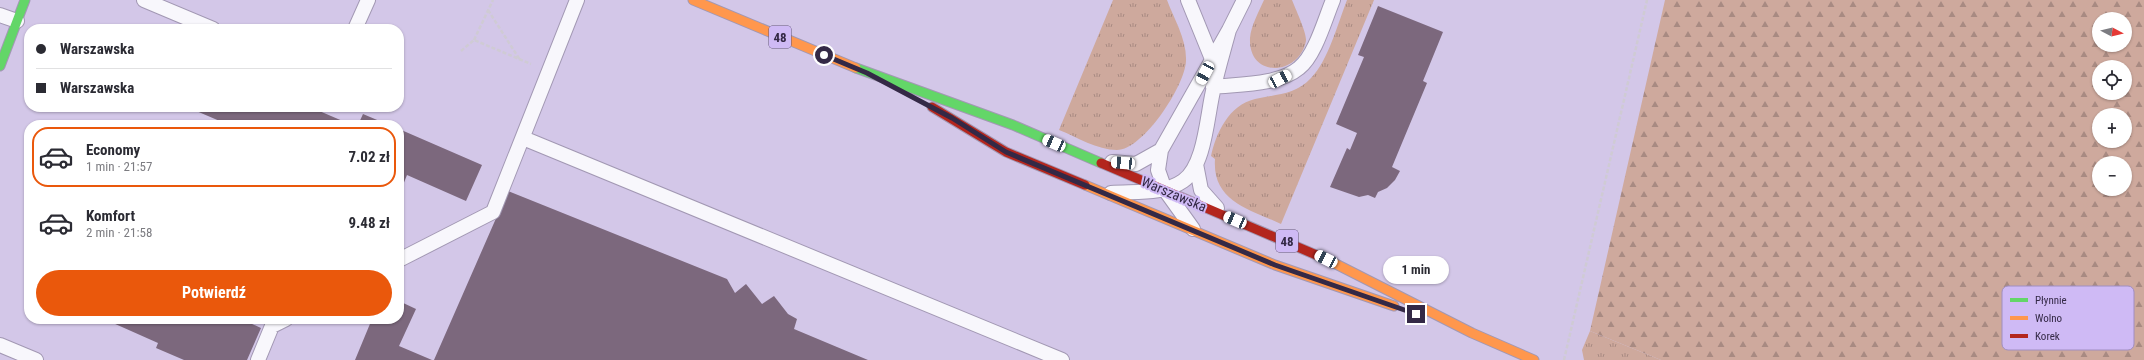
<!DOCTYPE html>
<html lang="pl">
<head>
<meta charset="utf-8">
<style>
	:root { --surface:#fff; --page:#f7f7f7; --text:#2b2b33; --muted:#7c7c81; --line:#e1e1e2; --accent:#ea580c }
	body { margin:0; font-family:"Roboto Condensed",sans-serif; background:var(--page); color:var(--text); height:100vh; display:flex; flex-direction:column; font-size:15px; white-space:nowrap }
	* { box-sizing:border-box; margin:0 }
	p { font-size:13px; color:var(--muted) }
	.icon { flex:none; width:22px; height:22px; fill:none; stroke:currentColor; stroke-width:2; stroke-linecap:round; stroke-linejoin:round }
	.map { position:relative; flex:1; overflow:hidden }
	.panel { position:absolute; left:24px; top:120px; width:380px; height:204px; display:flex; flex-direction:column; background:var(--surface); border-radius:16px; box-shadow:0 1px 3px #0004 }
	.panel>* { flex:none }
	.banner { position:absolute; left:24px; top:24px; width:380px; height:88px; border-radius:16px; box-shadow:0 1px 3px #0004; display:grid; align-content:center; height:88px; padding:0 12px; background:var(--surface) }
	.needle { width:26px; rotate:97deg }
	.tools { position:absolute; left:2092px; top:12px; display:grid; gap:8px }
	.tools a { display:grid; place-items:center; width:40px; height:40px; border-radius:50%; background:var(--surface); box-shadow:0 1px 3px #0004; font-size:20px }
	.end { position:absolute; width:18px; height:18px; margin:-9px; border:5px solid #342946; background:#fff; box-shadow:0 0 0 2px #fff }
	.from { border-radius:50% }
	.bubble { position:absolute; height:28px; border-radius:14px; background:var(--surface); box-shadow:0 1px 3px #0004; font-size:13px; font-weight:700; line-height:28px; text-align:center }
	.car { position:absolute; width:12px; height:24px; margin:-12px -6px; border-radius:5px; box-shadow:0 0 3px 1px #0007; background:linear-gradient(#fff 24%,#345 0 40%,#fff 0 76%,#345 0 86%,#fff 0) }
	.banner b { display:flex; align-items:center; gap:14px; height:38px; font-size:15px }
	.banner b+b { border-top:1px solid var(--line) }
	.banner i { width:10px; height:10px; background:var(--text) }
	ul { padding:7px 0 0; list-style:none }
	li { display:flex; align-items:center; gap:12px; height:60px; margin:0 8px 6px; padding:0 4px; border:2px solid transparent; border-radius:16px }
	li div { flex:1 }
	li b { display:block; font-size:15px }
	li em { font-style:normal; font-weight:700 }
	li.active { border-color:var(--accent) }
	li>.icon { width:36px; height:36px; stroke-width:1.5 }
	.cta { display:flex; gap:8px; margin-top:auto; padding:8px 12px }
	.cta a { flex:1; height:46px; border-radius:24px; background:var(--accent); color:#fff; font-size:16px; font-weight:700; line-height:46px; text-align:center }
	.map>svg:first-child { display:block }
	.grass { fill:url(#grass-tufts) }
	.forest { fill:url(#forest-firs); fill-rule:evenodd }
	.building { fill:#7c687d }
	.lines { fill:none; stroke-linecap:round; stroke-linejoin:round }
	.lane-casing { stroke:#a298b3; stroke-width:16 }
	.fast-casing { stroke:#a298b3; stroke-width:11 }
	.slow-casing { stroke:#a298b3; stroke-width:11 }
	.jam-casing { stroke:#a298b3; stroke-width:11 }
	.path { stroke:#cfcbd4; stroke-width:2.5; stroke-dasharray:4 2; stroke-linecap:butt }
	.lane { stroke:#f8f7fc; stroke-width:14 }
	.fast { stroke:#63d668; stroke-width:9 }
	.slow { stroke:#ff974d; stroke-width:9 }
	.jam { stroke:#b3261e; stroke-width:9 }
	.route { stroke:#342946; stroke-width:5 }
	.labels { text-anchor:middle; stroke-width:4; stroke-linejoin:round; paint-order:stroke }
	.shield { fill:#cfbaf5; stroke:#62547a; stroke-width:1 }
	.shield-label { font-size:13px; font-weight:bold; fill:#342946 }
	.street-label { font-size:14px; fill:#342946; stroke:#cfbaf5 }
	.key { fill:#cfbaf5; stroke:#a08ec0; stroke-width:1 }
	.key-label { font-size:11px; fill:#342946 }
</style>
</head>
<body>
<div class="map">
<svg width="2144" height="360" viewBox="0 0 2144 360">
	<defs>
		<pattern id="grass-tufts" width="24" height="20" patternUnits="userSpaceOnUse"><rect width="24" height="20" fill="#cea99d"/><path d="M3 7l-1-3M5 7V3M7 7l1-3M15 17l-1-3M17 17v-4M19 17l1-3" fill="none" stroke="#a88a82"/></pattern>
		<pattern id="forest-firs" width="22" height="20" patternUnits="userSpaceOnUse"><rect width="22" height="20" fill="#cea99d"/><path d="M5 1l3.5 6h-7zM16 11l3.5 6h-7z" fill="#a88a82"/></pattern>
	</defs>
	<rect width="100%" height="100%" fill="#d3c7e8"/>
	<!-- grass -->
	<path class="grass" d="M1113,0H1167C1174,19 1187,40 1186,61C1185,86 1143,150 1117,150C1097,150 1077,137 1059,130Z
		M1264,0H1292C1295,8 1307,33 1306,41C1299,76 1248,79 1250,38C1251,26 1259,11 1264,0Z
		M1347,0H1374L1281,224C1249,209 1212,201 1215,159L1211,156C1216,133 1229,105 1255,99C1277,94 1295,95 1311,78C1328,61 1338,23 1347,0Z
		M1590,331L1661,360H1584L1582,350Z"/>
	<!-- forest -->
	<path class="forest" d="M1665,0H2144V360H1661L1590,331ZM2099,19H2125V45H2099ZM2099,67H2125V93H2099ZM2099,115H2125V141H2099ZM2099,163H2125V189H2099Z"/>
	<!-- building -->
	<path class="building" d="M1378,6L1443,32L1423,81L1427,83L1392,167L1400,171L1395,180L1387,188L1378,192L1375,198L1368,195L1359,197L1330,187L1347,148L1350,150L1357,133L1336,124L1364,57L1358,55Z
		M187,107H310L352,125H229Z
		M363,114L389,125H358Z
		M399,129L482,165L466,201L407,175L399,195Z
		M508,191L727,279L735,293L746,284L762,304L774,296L788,314L797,319L794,329L868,360H434Z
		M399,301L416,309L399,346L432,360H355L372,319H399Z
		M104,319H241L261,328L247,360H184L156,348L158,343Z"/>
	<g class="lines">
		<!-- lane casing -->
		<g class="lane-casing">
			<path id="lane" d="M144,0L213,29
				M1188,0L1212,59
				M0,15L17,21
				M355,29L368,0
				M1213,87C1239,84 1279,85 1299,68C1315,56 1325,19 1333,0
				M523,138L1062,360
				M1161,150L1158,170L1165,190L1193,229
				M1112,162L1136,164L1161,150L1229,30L1244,0
				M1196,164L1201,190L1217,208
				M1111,193C1134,191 1163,195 1183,181C1206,165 1207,112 1214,87C1218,68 1224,49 1229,30
				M399,260L493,212L577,0
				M0,345L36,360
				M258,360L272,326L286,319"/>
		</g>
		<!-- fast casing -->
		<g class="fast-casing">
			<path id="fast" d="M0,66L25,0
				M856,68L1013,125L1101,163"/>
		</g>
		<!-- slow casing -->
		<g class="slow-casing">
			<path id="slow" d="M693,0L856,68
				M1085,185L1275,265L1394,306
				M1328,260L1472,333L1534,360"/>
		</g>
		<!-- jam casing -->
		<g class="jam-casing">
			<path id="jam" d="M932,107L1006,152L1085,185
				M1101,163L1328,260"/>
		</g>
		<!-- path -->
		<path class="path" d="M488,10L520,60
			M474,40L493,0
			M461,51L474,40L531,64
			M1564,360L1647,0"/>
		<!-- lane -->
		<use href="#lane" class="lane"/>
		<!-- fast -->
		<use href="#fast" class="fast"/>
		<!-- slow -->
		<use href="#slow" class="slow"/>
		<!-- jam -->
		<use href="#jam" class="jam"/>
	</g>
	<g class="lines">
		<!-- route -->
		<path class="route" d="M824,55L867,73L952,118L1006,152L1275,265L1416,314"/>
	</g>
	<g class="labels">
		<!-- shield labels -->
		<g class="shield">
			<rect x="769" y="26" width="22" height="22" rx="3"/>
			<rect x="1276" y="230" width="22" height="22" rx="3"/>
		</g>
		<g class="shield-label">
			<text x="780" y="42">48</text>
			<text x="1287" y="246">48</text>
		</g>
		<!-- street labels -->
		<g class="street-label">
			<text transform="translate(1174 194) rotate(23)" y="5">Warszawska</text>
		</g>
	</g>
	<!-- legend -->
	<rect x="2002" y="286" width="132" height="64" rx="6" class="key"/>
	<rect x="2010" y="298" width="18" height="4" fill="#63d668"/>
	<rect x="2010" y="316" width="18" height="4" fill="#ff974d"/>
	<rect x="2010" y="334" width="18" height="4" fill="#b3261e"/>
	<g class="key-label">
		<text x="2035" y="304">Płynnie</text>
		<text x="2035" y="322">Wolno</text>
		<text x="2035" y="340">Korek</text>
	</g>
</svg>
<div class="tools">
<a><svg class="needle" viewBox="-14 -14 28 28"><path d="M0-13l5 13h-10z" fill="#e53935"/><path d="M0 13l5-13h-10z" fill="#7c7c81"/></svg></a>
<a><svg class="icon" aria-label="locate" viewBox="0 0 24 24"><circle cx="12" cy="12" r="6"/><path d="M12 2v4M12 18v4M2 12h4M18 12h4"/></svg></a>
<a>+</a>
<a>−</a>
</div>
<i class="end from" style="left:824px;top:55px"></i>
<i class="end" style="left:1416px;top:314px"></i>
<div class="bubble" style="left:1383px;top:256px;width:66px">1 min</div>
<i class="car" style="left:1205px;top:73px;rotate:208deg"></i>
<i class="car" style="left:1280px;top:79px;rotate:62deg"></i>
<i class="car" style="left:1054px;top:143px;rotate:294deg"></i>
<i class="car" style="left:1123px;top:163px;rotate:274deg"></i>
<i class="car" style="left:1235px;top:220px;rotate:293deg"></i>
<i class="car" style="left:1326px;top:259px;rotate:297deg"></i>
<div class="banner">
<b><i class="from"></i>Warszawska</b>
<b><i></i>Warszawska</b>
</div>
<section class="panel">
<ul>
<li class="active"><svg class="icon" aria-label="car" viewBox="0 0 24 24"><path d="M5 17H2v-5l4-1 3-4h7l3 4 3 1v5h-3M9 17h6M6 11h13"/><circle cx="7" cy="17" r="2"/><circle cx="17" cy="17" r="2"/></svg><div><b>Economy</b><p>1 min · 21:57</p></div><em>7.02 zł</em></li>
<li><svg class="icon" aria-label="car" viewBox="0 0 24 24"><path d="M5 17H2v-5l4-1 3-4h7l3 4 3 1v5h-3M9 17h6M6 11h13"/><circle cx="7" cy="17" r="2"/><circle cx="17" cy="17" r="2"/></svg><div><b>Komfort</b><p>2 min · 21:58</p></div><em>9.48 zł</em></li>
</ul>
<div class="cta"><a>Potwierdź</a></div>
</section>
</div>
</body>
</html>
